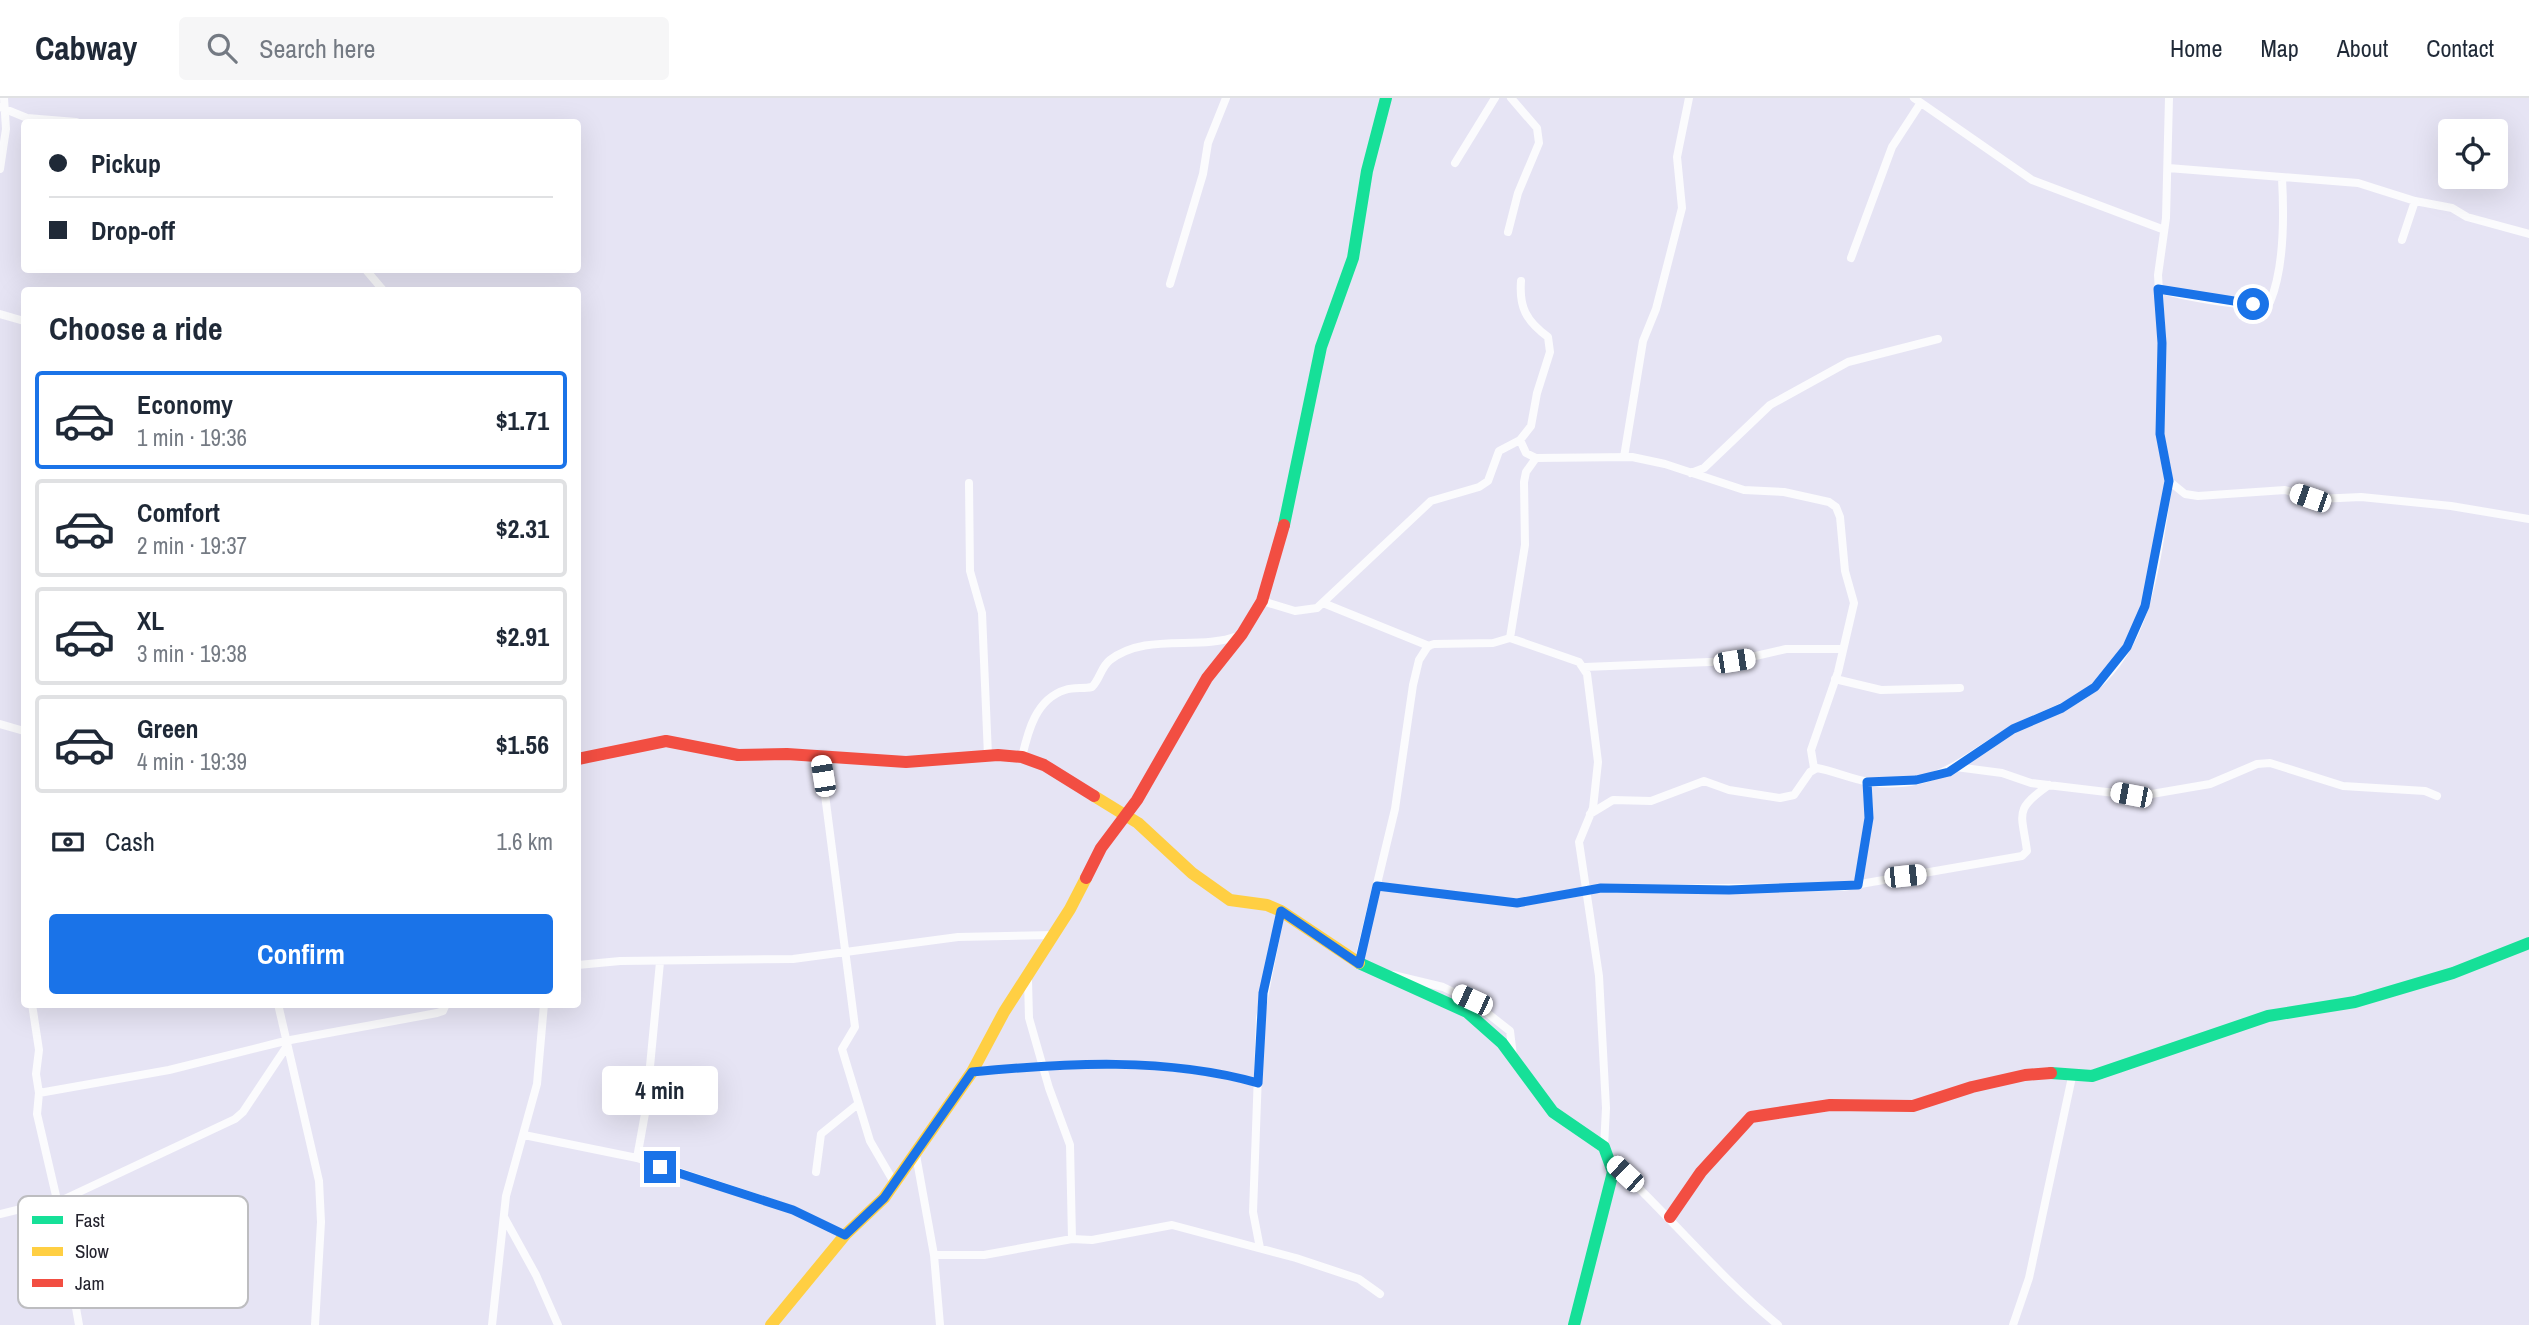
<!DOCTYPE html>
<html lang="en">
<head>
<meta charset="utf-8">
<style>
	:root { --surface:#fff; --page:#f6f6f7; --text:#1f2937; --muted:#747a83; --line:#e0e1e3; --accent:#1a73e8 }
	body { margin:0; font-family:"Archivo Narrow",sans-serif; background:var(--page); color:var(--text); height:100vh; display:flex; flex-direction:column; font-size:26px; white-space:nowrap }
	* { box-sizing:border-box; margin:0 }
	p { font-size:23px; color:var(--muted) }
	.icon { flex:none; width:38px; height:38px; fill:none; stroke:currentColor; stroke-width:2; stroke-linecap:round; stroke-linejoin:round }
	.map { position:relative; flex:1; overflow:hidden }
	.side { position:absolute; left:21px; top:189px; width:560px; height:721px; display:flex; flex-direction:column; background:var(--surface); border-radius:7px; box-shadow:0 7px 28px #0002 }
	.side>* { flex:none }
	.hud { position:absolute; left:21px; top:21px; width:560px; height:154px; border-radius:7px; box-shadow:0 7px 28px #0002; display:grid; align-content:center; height:154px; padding:0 28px; background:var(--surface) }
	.controls { position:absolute; left:2438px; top:21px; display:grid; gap:14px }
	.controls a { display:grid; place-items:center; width:70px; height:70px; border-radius:7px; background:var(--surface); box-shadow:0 7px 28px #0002; font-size:35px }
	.end { position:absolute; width:32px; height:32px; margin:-16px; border:9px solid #1a73e8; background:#fff; box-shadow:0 0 0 4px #fff }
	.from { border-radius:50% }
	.bubble { position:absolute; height:49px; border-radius:7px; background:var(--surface); box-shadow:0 7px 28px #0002; font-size:23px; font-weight:700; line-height:49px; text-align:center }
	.car { position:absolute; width:21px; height:42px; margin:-21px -10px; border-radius:9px; box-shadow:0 0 5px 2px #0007; background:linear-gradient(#fff 24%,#345 0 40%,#fff 0 76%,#345 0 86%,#fff 0) }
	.hud b { display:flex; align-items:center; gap:24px; height:66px; font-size:26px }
	.hud b+b { border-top:2px solid var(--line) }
	.hud i { width:18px; height:18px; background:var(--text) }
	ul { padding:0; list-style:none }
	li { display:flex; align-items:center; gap:21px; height:98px; margin:0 14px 10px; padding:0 14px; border:4px solid var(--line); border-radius:7px }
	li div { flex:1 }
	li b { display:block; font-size:26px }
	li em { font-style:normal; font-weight:700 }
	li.selected { border-color:var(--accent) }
	li>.icon { width:63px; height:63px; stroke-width:1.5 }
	h2 { padding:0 28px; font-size:32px; line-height:84px }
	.pay { display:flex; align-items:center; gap:18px; height:77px; padding:0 28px; font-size:26px }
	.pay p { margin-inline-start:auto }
	.primary-button { display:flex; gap:14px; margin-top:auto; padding:14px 28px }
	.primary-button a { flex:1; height:80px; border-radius:7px; background:var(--accent); color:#fff; font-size:28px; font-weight:700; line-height:80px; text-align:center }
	header { display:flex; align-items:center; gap:42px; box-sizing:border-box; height:98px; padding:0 35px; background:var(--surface); border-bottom:2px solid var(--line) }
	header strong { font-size:33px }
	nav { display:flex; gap:38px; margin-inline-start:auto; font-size:24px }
	.search { width:490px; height:63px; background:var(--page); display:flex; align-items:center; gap:18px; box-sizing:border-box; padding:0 24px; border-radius:7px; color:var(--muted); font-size:26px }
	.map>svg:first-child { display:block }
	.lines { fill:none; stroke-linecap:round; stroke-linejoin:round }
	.street { stroke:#fbfbfd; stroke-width:8 }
	.fast { stroke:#16e098; stroke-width:12 }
	.slow { stroke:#ffcf43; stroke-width:12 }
	.jam { stroke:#f24e42; stroke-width:12 }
	.route { stroke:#1a73e8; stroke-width:9 }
	.key { fill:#fff; stroke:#bdbdc0; stroke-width:2 }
	.key-label { font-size:19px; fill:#24232e }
</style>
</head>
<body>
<header>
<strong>Cabway</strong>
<div class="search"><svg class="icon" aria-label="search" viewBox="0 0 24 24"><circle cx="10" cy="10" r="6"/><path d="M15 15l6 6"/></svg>Search here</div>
<nav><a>Home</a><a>Map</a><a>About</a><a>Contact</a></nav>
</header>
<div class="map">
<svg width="2529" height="1227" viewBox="0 0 2529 1227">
	<rect width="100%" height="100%" fill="#e6e4f4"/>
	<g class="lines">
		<!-- street -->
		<path class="street" d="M1914,0L2032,82L2162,131
			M2169,0L2166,120L2158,177L2162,245L2160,336L2169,383L2185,396L2198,398L2285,392L2318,401L2361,399L2451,408L2529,421
			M0,9L27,20L76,24
			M1455,65L1495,0
			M2168,70L2358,85L2415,103L2452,110L2467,119L2529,136
			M0,71L6,31L4,0
			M1508,134L1518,95L1539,45L1537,30L1511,0
			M2402,142L2415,103
			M1851,160L1892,49L1920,6
			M366,172L383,192
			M1170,186L1203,76L1208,45L1226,0
			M2158,191C2178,197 2254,213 2270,204C2284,171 2284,116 2282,80
			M0,216L24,223
			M1520,342L1526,355L1536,360L1632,359L1665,366L1744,392L1784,394L1829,404L1836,409L1840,419L1845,473L1854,505L1838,574L1811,652L1814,670
			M1624,359L1643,243L1656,211L1682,110L1677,59L1689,0
			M1691,375L1704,370L1770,307L1848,264L1938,241
			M969,385L970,473L982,515L988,658
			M1262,503L1295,513L1317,510L1431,403L1479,389L1488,383L1499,353L1520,342L1531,328L1537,295L1550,254L1548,239C1526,223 1519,209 1521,183
			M1323,505L1429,548
			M1510,540L1579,564L1587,576L1598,664L1593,710L1579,744L1599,878L1606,1010L1604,1049
			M1585,569L1734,563L1786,551H1843
			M1835,581L1881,592L1960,590
			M0,626L24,633
			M820,658L855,929L842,951L870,1043L895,1086
			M1022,659C1028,633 1036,601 1065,592C1074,589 1083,591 1092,589C1100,581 1101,569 1110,562C1147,534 1197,553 1238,538
			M1956,669L2002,675L2031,685L2140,698L2210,686L2257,666L2270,665L2343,688L2425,693L2437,698
			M1590,716L1613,702L1651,703L1704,683L1729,692L1780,700L1794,697L1810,674L1817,670C1834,673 1851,681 1869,684C1933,693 1961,662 2010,633C2038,617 2069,610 2095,589C2153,540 2157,452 2169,383
			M1858,787L1869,720L1867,684
			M1377,788L1517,805L1586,793
			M1586,791L1843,789L2022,758L2027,753C2022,715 2013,712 2049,687
			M1358,865L1395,711L1413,587L1419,562L1428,548L1434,546L1493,545L1510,540L1525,447L1524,384L1526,374L1536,360
			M578,867L620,863L793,861L958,839L1055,837
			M1393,877L1443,889L1472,903L1510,933L1513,958
			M1028,882L1029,920L1049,990L1070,1047L1072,1141
			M32,906L39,952L36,976L39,995
			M278,906L319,1083L321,1124L315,1227
			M972,974C1067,965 1165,959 1258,985
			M524,1037L637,1060L793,1112L845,1137
			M916,1057L934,1157L940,1227
			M637,1060L646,1010L660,864
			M1612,1064C1669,1117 1717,1177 1778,1227
			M816,1074L821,1036L858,1006
			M58,1104L235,1021L243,1014L287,948
			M0,1116L57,1102
			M504,1119L536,1177L558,1227
			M1260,1150L1253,1114L1260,920L1281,813
			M934,1157H984L1072,1141L1092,1142L1172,1127L1296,1160L1359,1181L1380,1196
			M79,1227L57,1102L37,1016L39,995L169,972L285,943L437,915L443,913L446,906
			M492,1227L506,1098L537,986L544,906
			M2013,1227L2029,1180L2072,979"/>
		<!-- fast -->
		<path class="fast" d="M1284,427L1321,249L1353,160L1367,73L1386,0
			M1359,865L1467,914L1502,945L1553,1014L1604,1049L1613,1074L1574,1227
			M2051,975L2092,978L2268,918L2355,904L2453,875L2529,845"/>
		<!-- slow -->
		<path class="slow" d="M1094,698L1138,725L1192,775L1230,802L1267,807L1281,813L1359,865
			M771,1227L845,1137L884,1100L972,974L1004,914L1070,811L1086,780"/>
		<!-- jam -->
		<path class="jam" d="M578,661L666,643L738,657L787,656L906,664L998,657L1022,659L1044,667L1094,698
			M1086,780L1101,750L1137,702L1207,580L1242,536L1262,503L1284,427
			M1670,1119L1701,1074L1751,1019L1830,1007L1913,1008L1972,989L2025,977L2051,975"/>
	</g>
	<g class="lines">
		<!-- route -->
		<path class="route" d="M660,1069L793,1112L845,1137L884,1100L972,974C1066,965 1166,959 1258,985L1263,895L1281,813L1359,866L1377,788L1517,805L1601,790L1729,792L1858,787L1869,720L1867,684L1916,682L1949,674L2013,631L2062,610L2095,589L2127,549L2145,508L2169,383L2160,336L2162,245L2158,191L2253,206"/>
	</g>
	<!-- legend -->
	<rect x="18" y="1098" width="230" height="112" rx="10" class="key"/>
	<rect x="32" y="1118" width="31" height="8" fill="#16e098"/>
	<rect x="32" y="1149" width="31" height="9" fill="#ffcf43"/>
	<rect x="32" y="1181" width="31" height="8" fill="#f24e42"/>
	<g class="key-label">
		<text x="75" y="1129">Fast</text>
		<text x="75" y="1160">Slow</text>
		<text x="75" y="1192">Jam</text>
	</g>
</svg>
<div class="controls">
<a><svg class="icon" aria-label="locate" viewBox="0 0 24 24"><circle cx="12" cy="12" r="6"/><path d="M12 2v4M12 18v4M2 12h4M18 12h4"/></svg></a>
</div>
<i class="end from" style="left:2253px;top:206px"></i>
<i class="end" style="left:660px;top:1069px"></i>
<div class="bubble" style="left:602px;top:968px;width:116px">4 min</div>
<i class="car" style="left:2310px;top:400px;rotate:289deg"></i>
<i class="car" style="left:1734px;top:563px;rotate:81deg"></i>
<i class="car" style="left:823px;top:678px;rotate:351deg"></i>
<i class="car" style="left:2131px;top:697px;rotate:281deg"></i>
<i class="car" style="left:1905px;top:778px;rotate:84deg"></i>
<i class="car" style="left:1472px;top:902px;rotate:295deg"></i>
<i class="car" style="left:1625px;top:1076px;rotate:313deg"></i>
<div class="hud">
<b><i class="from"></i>Pickup</b>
<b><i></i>Drop-off</b>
</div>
<section class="side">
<h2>Choose a ride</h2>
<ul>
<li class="selected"><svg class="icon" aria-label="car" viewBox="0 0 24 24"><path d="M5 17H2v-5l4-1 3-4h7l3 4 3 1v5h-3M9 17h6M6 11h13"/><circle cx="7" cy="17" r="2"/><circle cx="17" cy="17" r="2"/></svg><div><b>Economy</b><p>1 min · 19:36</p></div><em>$1.71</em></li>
<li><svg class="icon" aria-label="car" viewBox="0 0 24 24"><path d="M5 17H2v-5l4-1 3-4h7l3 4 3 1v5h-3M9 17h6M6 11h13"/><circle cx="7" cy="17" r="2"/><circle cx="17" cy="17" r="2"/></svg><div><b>Comfort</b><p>2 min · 19:37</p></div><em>$2.31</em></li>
<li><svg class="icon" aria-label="car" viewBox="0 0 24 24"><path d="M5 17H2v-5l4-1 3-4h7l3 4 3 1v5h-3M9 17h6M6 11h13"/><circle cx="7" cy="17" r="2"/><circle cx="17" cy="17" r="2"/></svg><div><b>XL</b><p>3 min · 19:38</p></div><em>$2.91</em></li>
<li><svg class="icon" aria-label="car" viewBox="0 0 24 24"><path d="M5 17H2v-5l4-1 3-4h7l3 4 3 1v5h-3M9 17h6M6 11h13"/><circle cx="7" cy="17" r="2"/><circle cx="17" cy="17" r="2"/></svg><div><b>Green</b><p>4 min · 19:39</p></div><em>$1.56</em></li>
</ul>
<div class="pay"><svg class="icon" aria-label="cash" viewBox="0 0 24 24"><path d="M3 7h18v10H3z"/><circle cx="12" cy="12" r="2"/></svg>Cash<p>1.6 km</p></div>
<div class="primary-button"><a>Confirm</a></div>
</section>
</div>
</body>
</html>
